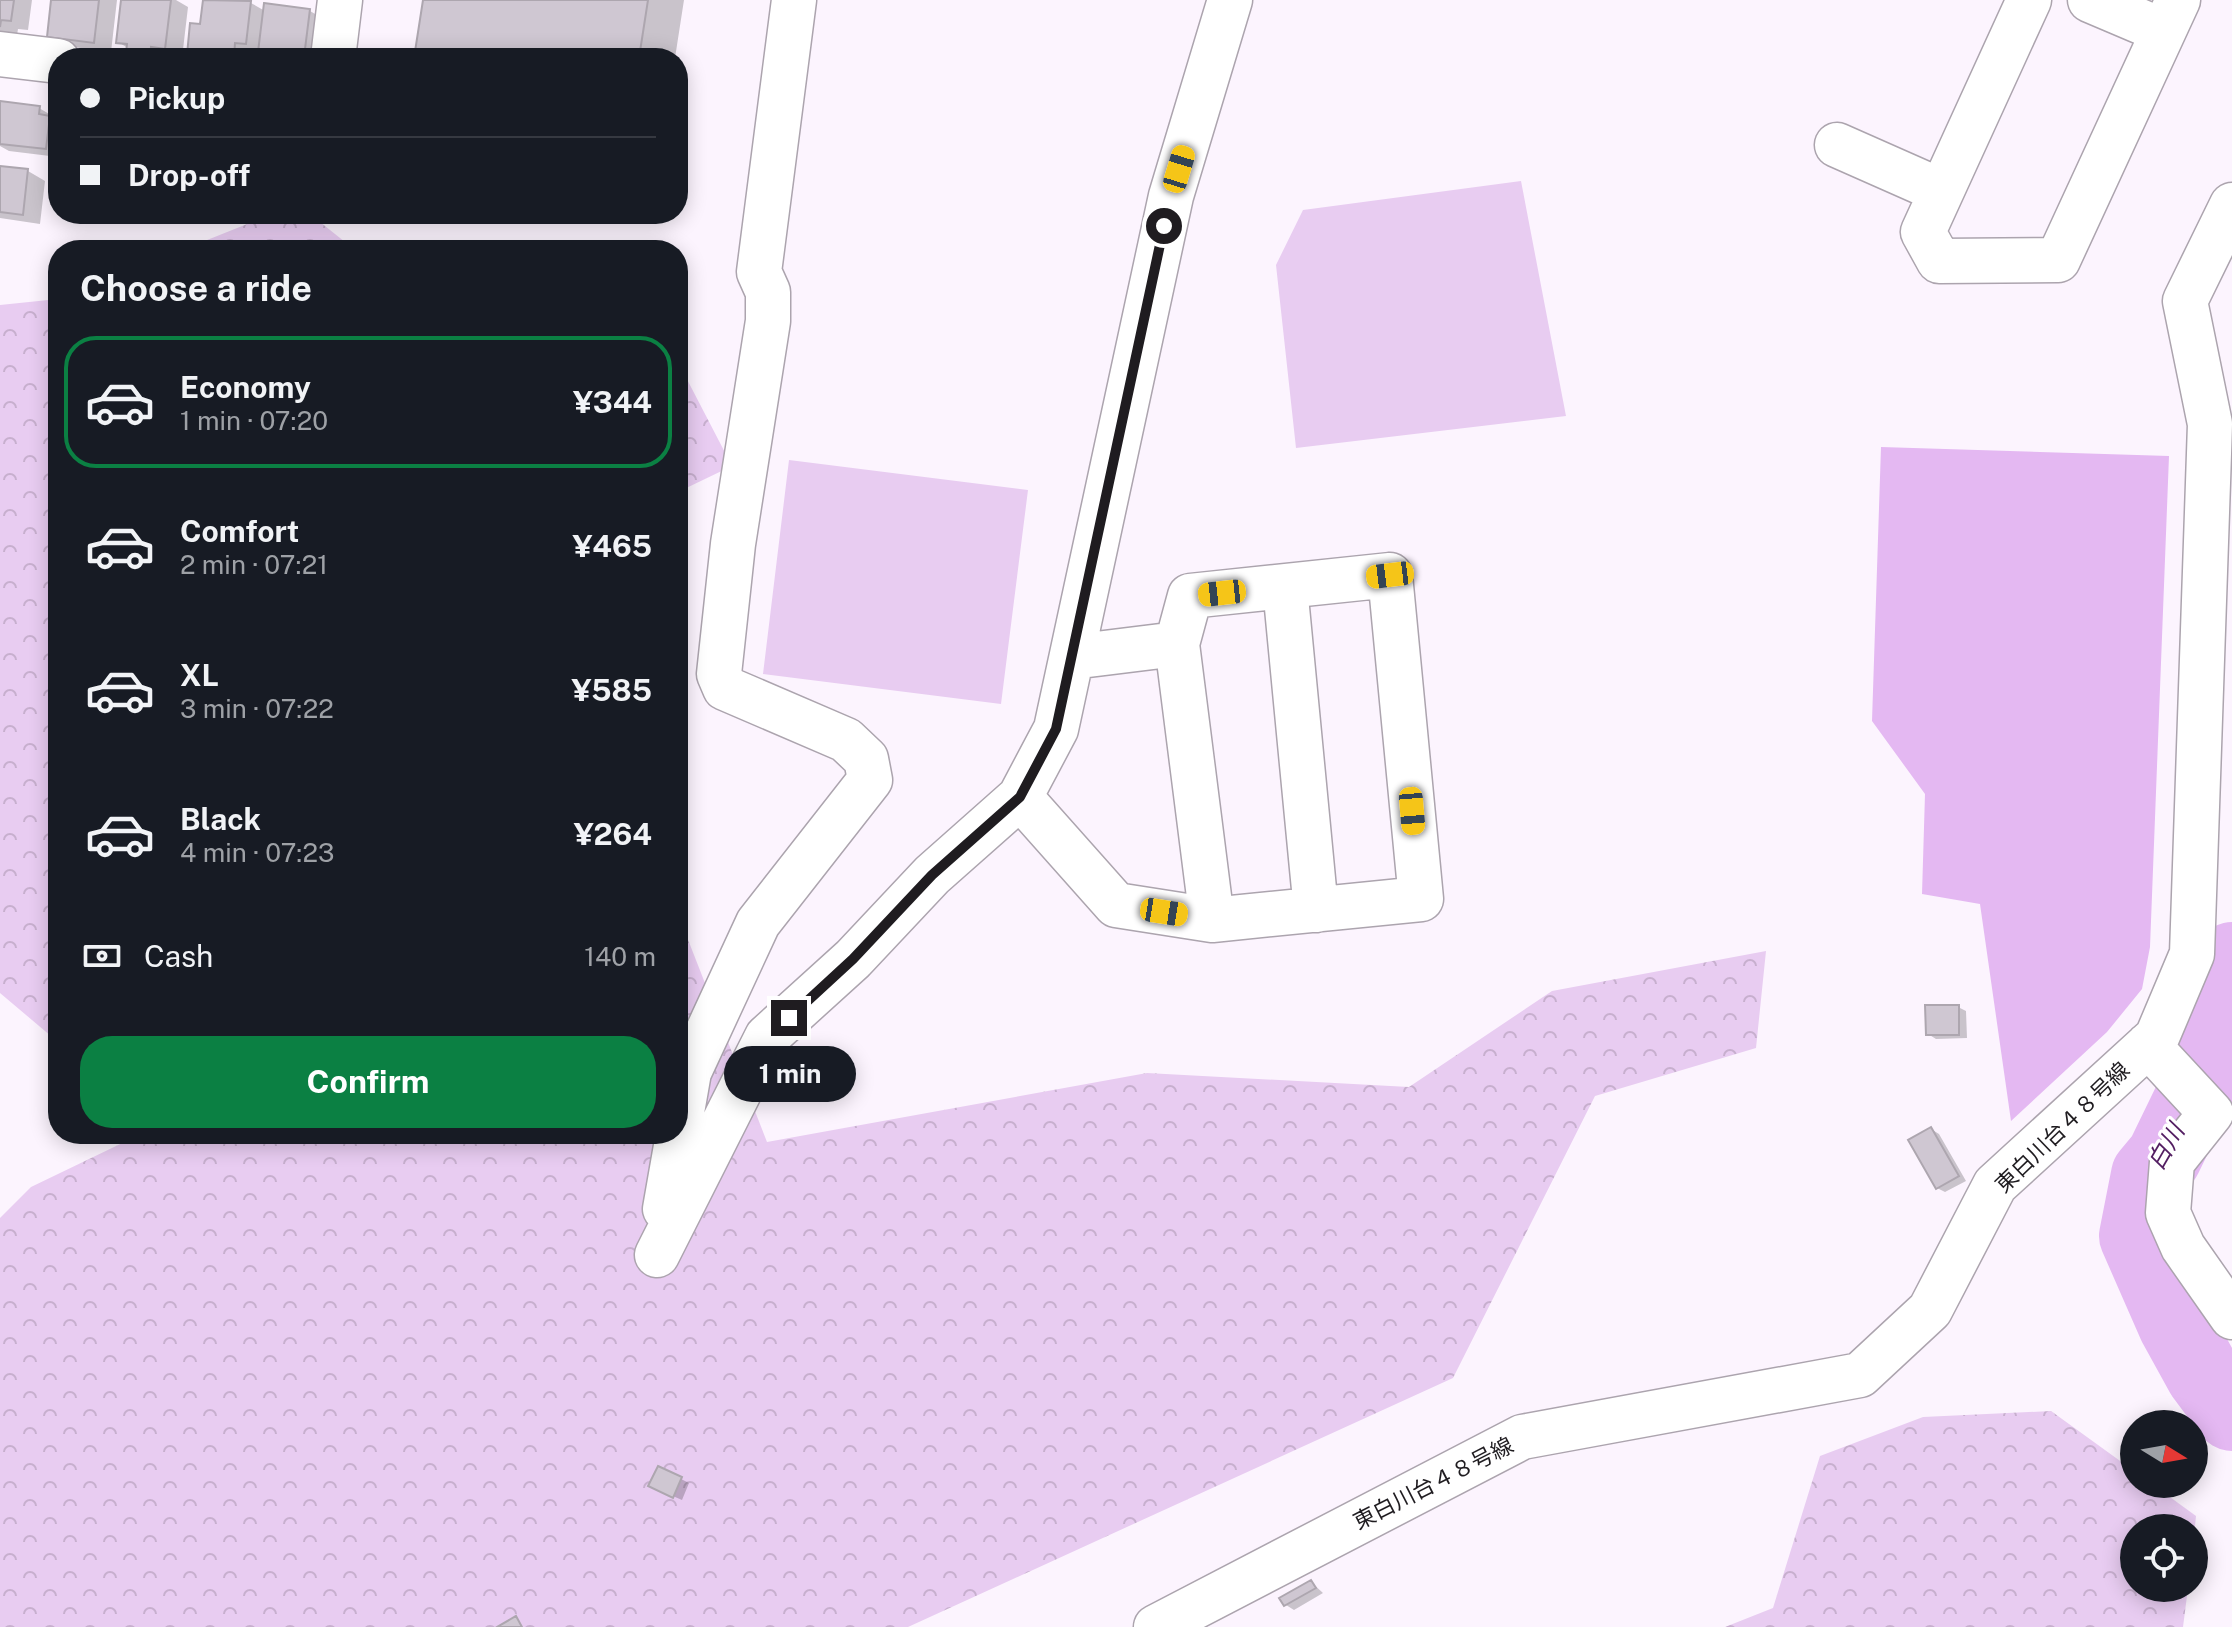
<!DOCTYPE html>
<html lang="en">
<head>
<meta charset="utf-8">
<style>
	:root { --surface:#171b24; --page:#20242c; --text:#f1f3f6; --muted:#9ea1a6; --line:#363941; --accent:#0b8043 }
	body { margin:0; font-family:"Public Sans","Noto Sans JP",sans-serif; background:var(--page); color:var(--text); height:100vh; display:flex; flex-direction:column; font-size:30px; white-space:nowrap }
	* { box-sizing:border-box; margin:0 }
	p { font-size:26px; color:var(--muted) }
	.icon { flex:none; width:44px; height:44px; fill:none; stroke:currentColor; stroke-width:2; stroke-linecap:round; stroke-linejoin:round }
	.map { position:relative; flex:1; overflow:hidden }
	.sheet { position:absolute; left:48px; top:240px; width:640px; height:904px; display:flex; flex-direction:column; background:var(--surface); border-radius:32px; box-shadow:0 4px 20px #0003 }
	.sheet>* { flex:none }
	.top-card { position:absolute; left:48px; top:48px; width:640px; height:176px; border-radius:32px; box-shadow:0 4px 20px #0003; display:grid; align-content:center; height:176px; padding:0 32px; background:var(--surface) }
	.needle { width:52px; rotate:101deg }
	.buttons { position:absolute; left:2120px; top:1410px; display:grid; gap:16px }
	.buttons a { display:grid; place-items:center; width:88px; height:88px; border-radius:50%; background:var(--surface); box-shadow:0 4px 20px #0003; font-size:40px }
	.end { position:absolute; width:36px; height:36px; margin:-18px; border:10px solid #1f1c20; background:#fff; box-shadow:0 0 0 4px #fff }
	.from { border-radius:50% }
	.bubble { position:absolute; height:56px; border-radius:28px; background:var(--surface); box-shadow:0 4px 20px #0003; font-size:26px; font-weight:700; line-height:56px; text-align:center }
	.car { position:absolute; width:24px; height:48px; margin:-24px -12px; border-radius:10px; box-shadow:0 0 6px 2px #0007; background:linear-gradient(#f5c518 24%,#345 0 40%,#f5c518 0 76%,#345 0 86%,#f5c518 0) }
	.top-card b { display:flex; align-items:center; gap:28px; height:76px; font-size:30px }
	.top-card b+b { border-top:2px solid var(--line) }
	.top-card i { width:20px; height:20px; background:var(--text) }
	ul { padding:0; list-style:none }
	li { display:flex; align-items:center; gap:24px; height:132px; margin:0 16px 12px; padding:0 16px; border:4px solid transparent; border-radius:32px }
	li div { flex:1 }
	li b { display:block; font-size:30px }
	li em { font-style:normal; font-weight:700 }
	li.on { border-color:var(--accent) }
	li>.icon { width:72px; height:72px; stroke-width:1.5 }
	h2 { padding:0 32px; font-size:36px; line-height:96px }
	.pay { display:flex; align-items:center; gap:20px; height:88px; padding:0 32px; font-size:30px }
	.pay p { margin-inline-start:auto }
	.button { display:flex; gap:16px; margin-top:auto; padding:16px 32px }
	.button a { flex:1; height:92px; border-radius:32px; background:var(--accent); color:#fff; font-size:32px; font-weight:700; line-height:92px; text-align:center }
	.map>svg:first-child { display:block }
	.forest { fill:url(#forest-crowns) }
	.pitch { fill:#e8ccf1 }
	.water { fill:#e4b8f2 }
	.shadow { fill:#0003 }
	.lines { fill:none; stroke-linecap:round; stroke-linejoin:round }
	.river { stroke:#e4b8f2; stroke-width:76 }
	.building { fill:#cfc7d2; stroke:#ada6af; stroke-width:2 }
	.minor-casing { stroke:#aca4ae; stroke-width:47 }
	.minor { stroke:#fff; stroke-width:44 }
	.route { stroke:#1f1c20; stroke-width:10 }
	.labels { text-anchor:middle; stroke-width:6; stroke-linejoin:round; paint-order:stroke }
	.street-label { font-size:22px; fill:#1f1c20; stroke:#fff }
	.water-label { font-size:24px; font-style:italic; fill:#521d61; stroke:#fff }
</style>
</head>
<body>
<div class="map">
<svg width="2232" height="1627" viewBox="0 0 2232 1627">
	<defs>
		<pattern id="forest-crowns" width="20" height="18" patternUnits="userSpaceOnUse" patternTransform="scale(2)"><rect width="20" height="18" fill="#e8ccf1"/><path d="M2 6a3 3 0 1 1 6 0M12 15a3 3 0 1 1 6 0" fill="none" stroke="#c7afce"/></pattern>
	</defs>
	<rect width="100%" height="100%" fill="#fcf4fe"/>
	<!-- forest -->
	<path class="forest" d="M272,214H310L355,250H182Z
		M58,299V1042L0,993V305Z
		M678,362L732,466L678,492Z
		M678,914L767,1142L1147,1073L1409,1087L1552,991L1766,951L1756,1048L1595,1096L1453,1378L908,1627H0V1218L31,1187L141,1134H678Z
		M2051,1411L2134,1471V1484H2152L2196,1516L2194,1536V1528H2134V1588H2188L2183,1627H1725L1773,1608L1820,1456L1923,1417Z"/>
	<!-- pitch -->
	<path class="pitch" d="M1521,181L1566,416L1296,448L1276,265L1303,210Z
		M789,460L1028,490L1001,704L763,674Z"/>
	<!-- water -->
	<path class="water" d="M1881,447L2169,456L2150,947L2142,989L2107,1032L2011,1121L1980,904L1922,894L1925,794L1872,721Z"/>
	<!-- shadow -->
	<path class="shadow" d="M0,0H32L28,30L18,29L16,41L0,38Z
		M53,0H117L111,52L66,46L49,36Z
		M123,0H176L188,7L182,58H138L128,52V48L118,42Z
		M205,0L251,3L265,11H310L327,21L322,58H273L252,51V58H195L189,54L202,26Z
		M425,0H684L675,58H416Z
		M0,103L39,108L56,118L58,157L9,151L0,146Z
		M0,168L28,171L45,181L40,224L0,218Z
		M1958,1007L1966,1011L1967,1038L1936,1039L1928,1034Z
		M1931,1129L1939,1134L1966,1181L1945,1192L1937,1188Z
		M681,1479L689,1483L682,1500L659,1490Z
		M1311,1582L1323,1593L1294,1610L1286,1605Z"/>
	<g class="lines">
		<!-- river -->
		<path class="river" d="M2232,960L2217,1048L2164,1157L2149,1175L2137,1236L2176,1325L2203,1374L2232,1413"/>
	</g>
	<!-- building -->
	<path class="building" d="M0,0H14L11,21L1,20L0,27Z
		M51,0H99L94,43L47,37Z
		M121,0H171L165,49L151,47L150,57L126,53L127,44L116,43Z
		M203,0L251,1L246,44L235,43L234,58L187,55L190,23L200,24Z
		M423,0H648L639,58H414Z
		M264,3L310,9L304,57L258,52Z
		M0,101L40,106L39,114L50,116L46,149L0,144Z
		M0,166L28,169L23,215L0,212Z
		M1925,1005H1959V1035H1926Z
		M1931,1127L1959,1176L1936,1189L1908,1140Z
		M658,1466L682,1477L673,1498L648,1486Z
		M1311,1580L1316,1588L1284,1606L1279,1598Z
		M516,1616L522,1627H497Z"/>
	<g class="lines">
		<!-- minor casing -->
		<g class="minor-casing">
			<path id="minor" d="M2029,0L1923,232L1939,261L2058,260L2178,0
				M2090,0L2163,31
				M0,54L58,61
				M333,58L340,0
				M1837,145L1941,191
				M1285,587L1316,910
				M1072,657L1177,644
				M1020,797L1116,905L1212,920L1421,899L1390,575L1190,596L1177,644L1212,920
				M2148,1045L2211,1113L2172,1162L2168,1213L2183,1247L2232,1317
				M665,1209L689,1072L758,923L870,780L866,759L846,740L725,688L719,674L733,544L768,321V292L759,272L794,0
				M657,1255L767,1037L853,959L932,875L1020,797L1056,729L1171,196L1230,0
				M1156,1627L1522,1437L1860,1375L1930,1310L1995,1185L2157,1037L2192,954L2210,424L2185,301L2232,205"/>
		</g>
		<!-- minor -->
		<use href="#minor" class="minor"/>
	</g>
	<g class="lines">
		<!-- route -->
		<path class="route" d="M789,1018L853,959L932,875L1020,797L1056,729L1164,226"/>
	</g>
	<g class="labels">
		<!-- street labels -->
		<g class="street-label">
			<text transform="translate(2062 1127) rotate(-44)" y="8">東白川台４８号線</text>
			<text transform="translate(1433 1483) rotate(-27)" y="8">東白川台４８号線</text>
		</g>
		<!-- water labels -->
		<g class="water-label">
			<text transform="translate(2166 1147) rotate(-60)" y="8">白川</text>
		</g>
	</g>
</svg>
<div class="buttons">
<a><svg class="needle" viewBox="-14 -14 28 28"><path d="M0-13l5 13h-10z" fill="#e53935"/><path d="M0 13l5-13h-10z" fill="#9ea1a6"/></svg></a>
<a><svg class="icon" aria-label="locate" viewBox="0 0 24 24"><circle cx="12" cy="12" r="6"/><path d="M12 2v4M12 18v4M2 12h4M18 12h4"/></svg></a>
</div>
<i class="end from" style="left:1164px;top:226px"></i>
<i class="end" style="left:789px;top:1018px"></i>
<div class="bubble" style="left:724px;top:1046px;width:132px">1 min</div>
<i class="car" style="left:1179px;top:169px;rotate:17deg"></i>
<i class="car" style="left:1390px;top:575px;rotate:263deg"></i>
<i class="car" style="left:1222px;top:593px;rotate:264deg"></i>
<i class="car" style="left:1412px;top:811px;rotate:175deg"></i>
<i class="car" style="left:1164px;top:912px;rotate:99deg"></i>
<div class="top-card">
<b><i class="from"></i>Pickup</b>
<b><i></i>Drop-off</b>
</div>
<section class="sheet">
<h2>Choose a ride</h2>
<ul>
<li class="on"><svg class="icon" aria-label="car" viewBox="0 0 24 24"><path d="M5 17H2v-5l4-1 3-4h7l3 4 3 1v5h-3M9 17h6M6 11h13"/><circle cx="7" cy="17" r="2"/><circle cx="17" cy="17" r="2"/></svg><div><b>Economy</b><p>1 min · 07:20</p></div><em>¥344</em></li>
<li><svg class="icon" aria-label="car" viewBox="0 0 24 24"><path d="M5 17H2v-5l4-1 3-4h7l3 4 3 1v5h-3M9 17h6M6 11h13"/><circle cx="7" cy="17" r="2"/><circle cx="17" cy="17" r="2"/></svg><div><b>Comfort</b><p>2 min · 07:21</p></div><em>¥465</em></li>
<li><svg class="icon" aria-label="car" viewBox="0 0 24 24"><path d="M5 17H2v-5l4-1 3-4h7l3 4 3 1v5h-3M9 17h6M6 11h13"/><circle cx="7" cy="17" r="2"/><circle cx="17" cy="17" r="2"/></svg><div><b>XL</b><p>3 min · 07:22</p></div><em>¥585</em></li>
<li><svg class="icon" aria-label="car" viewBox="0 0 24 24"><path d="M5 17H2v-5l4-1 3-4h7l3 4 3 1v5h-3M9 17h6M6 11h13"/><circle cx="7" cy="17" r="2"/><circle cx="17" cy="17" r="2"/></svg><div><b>Black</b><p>4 min · 07:23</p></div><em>¥264</em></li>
</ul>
<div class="pay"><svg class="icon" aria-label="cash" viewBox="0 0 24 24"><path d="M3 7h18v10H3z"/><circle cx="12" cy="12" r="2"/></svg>Cash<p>140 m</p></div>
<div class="button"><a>Confirm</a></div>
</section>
</div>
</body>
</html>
